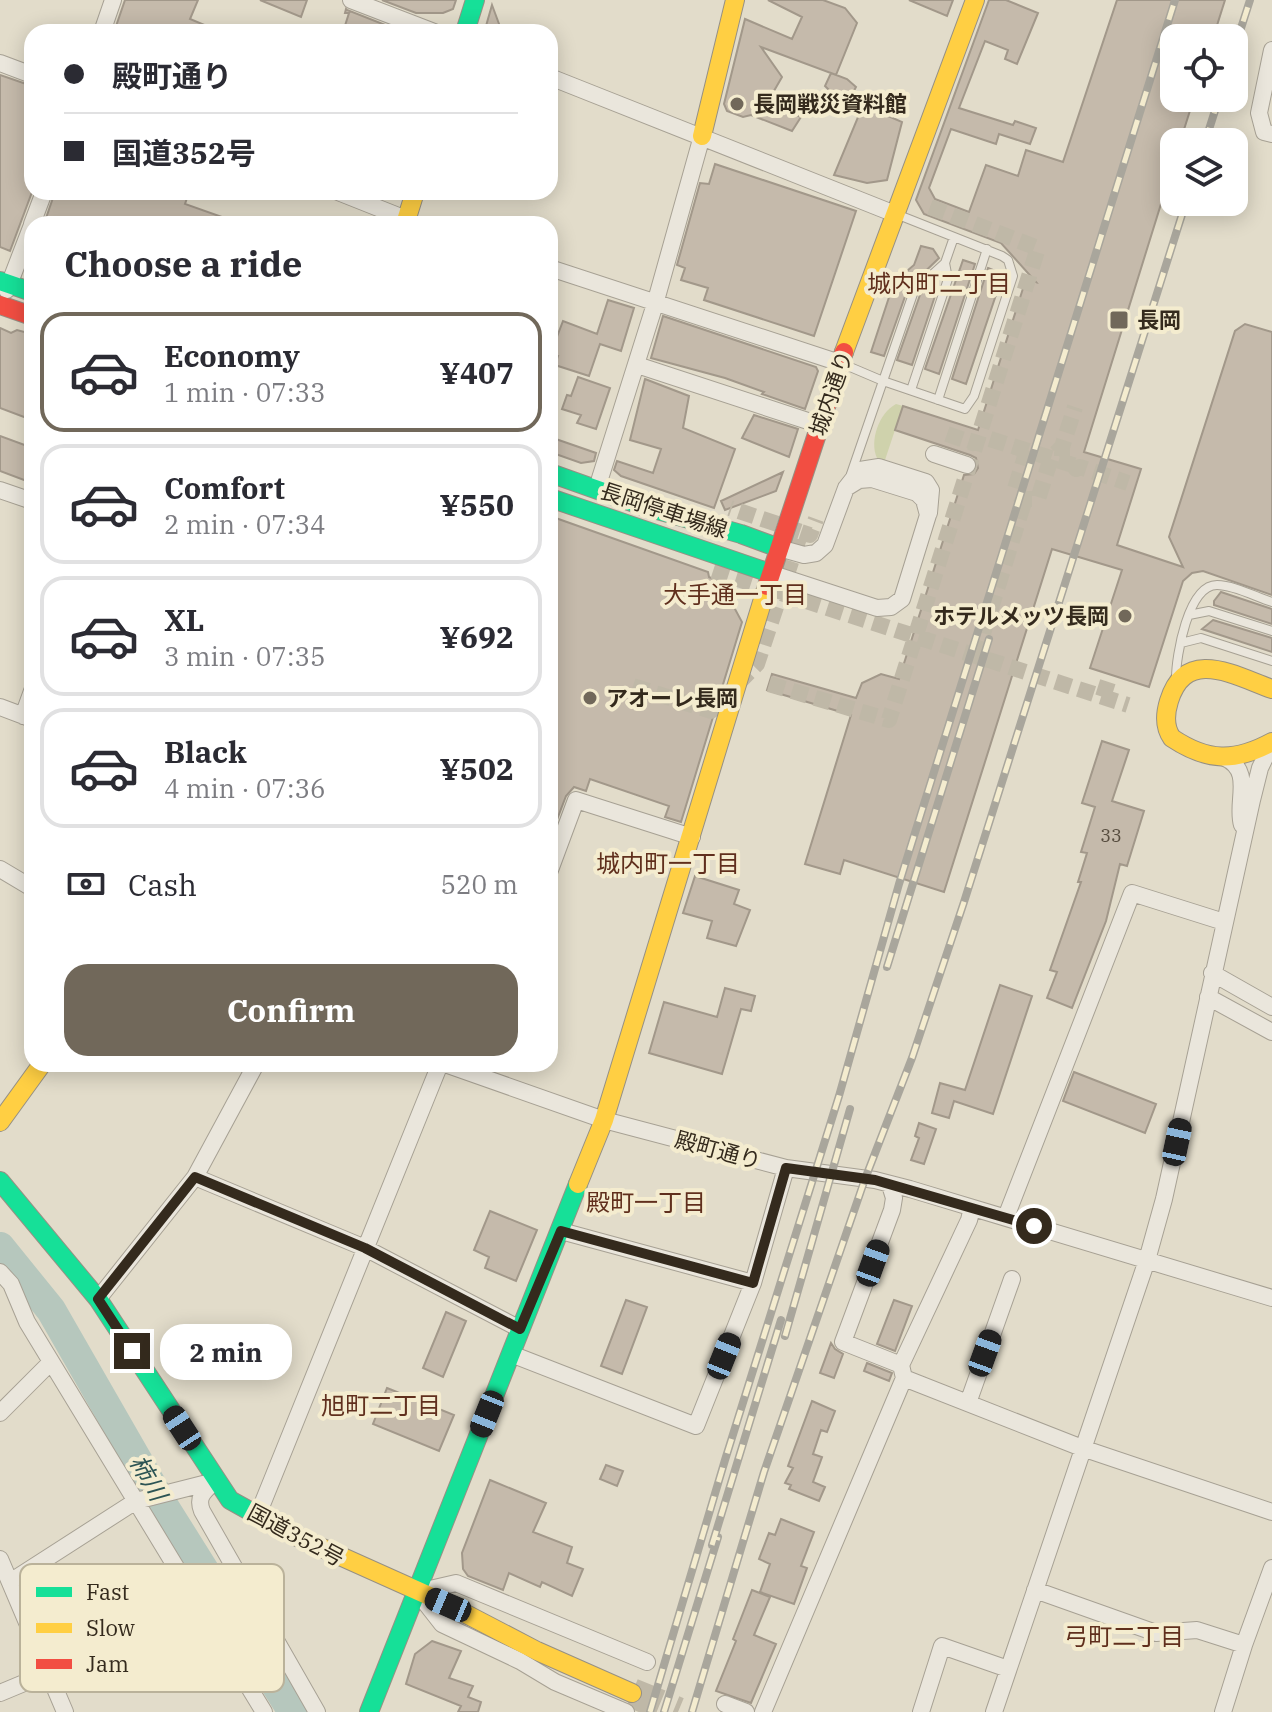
<!DOCTYPE html>
<html lang="en">
<head>
<meta charset="utf-8">
<style>
	:root { --surface:#fff; --page:#f2f2f3; --text:#2b2b33; --muted:#7c7c81; --line:#e1e1e2; --accent:#71685a }
	body { margin:0; font-family:"IBM Plex Serif","Noto Sans JP",serif; background:var(--page); color:var(--text); height:100vh; display:flex; flex-direction:column; font-size:30px; white-space:nowrap }
	* { box-sizing:border-box; margin:0 }
	p { font-size:26px; color:var(--muted) }
	.icon { flex:none; width:44px; height:44px; fill:none; stroke:currentColor; stroke-width:2; stroke-linecap:round; stroke-linejoin:round }
	.map { position:relative; flex:1; overflow:hidden }
	.drawer { position:absolute; left:24px; top:216px; width:534px; height:856px; display:flex; flex-direction:column; background:var(--surface); border-radius:24px; box-shadow:0 4px 20px #0003 }
	.drawer>* { flex:none }
	.guide { position:absolute; left:24px; top:24px; width:534px; height:176px; border-radius:24px; box-shadow:0 4px 20px #0003; display:grid; align-content:center; height:176px; padding:0 40px; background:var(--surface) }
	.tools { position:absolute; left:1160px; top:24px; display:grid; gap:16px }
	.tools a { display:grid; place-items:center; width:88px; height:88px; border-radius:16px; background:var(--surface); box-shadow:0 4px 20px #0003; font-size:40px }
	.end { position:absolute; width:36px; height:36px; margin:-18px; border:10px solid #342a1d; background:#fff; box-shadow:0 0 0 4px #fff }
	.from { border-radius:50% }
	.bubble { position:absolute; height:56px; border-radius:24px; background:var(--surface); box-shadow:0 4px 20px #0003; font-size:26px; font-weight:700; line-height:56px; text-align:center }
	.car { position:absolute; width:24px; height:48px; margin:-24px -12px; border-radius:10px; box-shadow:0 0 6px 2px #0007; background:linear-gradient(#222 24%,#8ab4d8 0 40%,#222 0 76%,#8ab4d8 0 86%,#222 0) }
	.guide b { display:flex; align-items:center; gap:28px; height:76px; font-size:30px }
	.guide b+b { border-top:2px solid var(--line) }
	.guide i { width:20px; height:20px; background:var(--text) }
	ul { padding:0; list-style:none }
	li { display:flex; align-items:center; gap:24px; height:120px; margin:0 16px 12px; padding:0 24px; border:4px solid var(--line); border-radius:24px }
	li div { flex:1 }
	li b { display:block; font-size:30px }
	li em { font-style:normal; font-weight:700 }
	li.selected { border-color:var(--accent) }
	li>.icon { width:72px; height:72px; stroke-width:1.5 }
	h2 { padding:0 40px; font-size:36px; line-height:96px }
	.pay { display:flex; align-items:center; gap:20px; height:88px; padding:0 40px; font-size:30px }
	.pay p { margin-inline-start:auto }
	.action { display:flex; gap:16px; margin-top:auto; padding:16px 40px }
	.action a { flex:1; height:92px; border-radius:24px; background:var(--accent); color:#fff; font-size:32px; font-weight:700; line-height:92px; text-align:center }
	.map>svg:first-child { display:block }
	.green { fill:#cfd2ac }
	.lines { fill:none; stroke-linecap:round; stroke-linejoin:round }
	.river { stroke:#b6c7bd; stroke-width:30 }
	.building { fill:#c5baab; stroke:#a2988a; stroke-width:2 }
	.street-tunnel { stroke:#bfb8a7; stroke-width:16; stroke-dasharray:16 8; stroke-linecap:butt }
	.highway-tunnel { stroke:#bfb8a7; stroke-width:30; stroke-dasharray:30 15; stroke-linecap:butt }
	.lane-casing { stroke:#a7a194; stroke-width:10 }
	.street-casing { stroke:#a7a194; stroke-width:18 }
	.fast-casing { stroke:#969084; stroke-width:20 }
	.slow-casing { stroke:#969084; stroke-width:20 }
	.jam-casing { stroke:#969084; stroke-width:20 }
	.lane { stroke:#eae6dc; stroke-width:8 }
	.street { stroke:#eae6dc; stroke-width:16 }
	.fast { stroke:#16e098; stroke-width:18 }
	.slow { stroke:#ffcf43; stroke-width:18 }
	.jam { stroke:#f24e42; stroke-width:18 }
	.rail-casing { stroke:#a9a69c; stroke-width:8 }
	.rail { stroke:#f4eccf; stroke-width:5; stroke-dasharray:15; stroke-linecap:butt }
	.route { stroke:#342a1d; stroke-width:10 }
	.poi-dot { fill:#71685a; stroke:#f4eccf; stroke-width:3 }
	.labels { text-anchor:middle; stroke-width:8; stroke-linejoin:round; paint-order:stroke }
	.number-label { font-size:18px; fill:#584e40 }
	.poi-label { font-size:22px; font-weight:bold; fill:#342a1d; stroke:#f4eccf; text-anchor:start }
	.street-label { font-size:22px; fill:#342a1d; stroke:#f4eccf }
	.neighbourhood-label { font-size:24px; fill:#602f1d; stroke:#f4eccf }
	.water-label { font-size:24px; font-style:italic; fill:#2c5454; stroke:#f4eccf }
	.key { fill:#f4eccf; stroke:#bab29a; stroke-width:2 }
	.key-label { font-size:22px; fill:#342a1d }
</style>
</head>
<body>
<div class="map">
<svg width="1272" height="1712" viewBox="0 0 1272 1712">
	<rect width="100%" height="100%" fill="#e2dcca"/>
	<!-- green -->
	<path class="green" d="M896,404L903,406L884,463L877,458C869,441 879,413 896,404Z"/>
	<g class="lines">
		<!-- river -->
		<path class="river" d="M0,1247L51,1310L163,1505L293,1712"/>
	</g>
	<!-- building -->
	<path class="building" d="M125,0H198L190,19L221,32H114Z
		M260,0H307L301,17Z
		M382,0H456L453,9L443,13H416Z
		M768,0H823L845,8L857,23L836,75L761,47L782,77L767,103L801,117L792,131L751,115L743,117L727,111L724,104L745,19L792,39L802,17Z
		M909,0H953L947,16Z
		M989,0H1006L1038,13L1017,64L1005,59L1008,50L985,41L959,108L1013,125L1015,121L1036,128L1030,144L999,134L996,144L951,129L929,188L935,199L969,212L986,165L1018,176L1026,150L1063,162L1117,0H1225L1213,38H1174V98H1194L1180,142H1174V162L1084,452L1141,469L1117,545L1183,567L1169,537L1235,331L1245,324L1272,332V595L1203,571L1192,573L1183,581L1149,687L1090,668L1122,570L1052,549L944,892L844,860L840,874L805,864L851,715L767,690L772,674L856,698L862,683L881,674L899,679L964,475L974,474L978,468L976,458L970,455L895,430L903,406L978,430L1026,279L1036,282L1001,243L924,214L916,200Z
		M492,5L502,32H487L486,26Z
		M346,9L347,10L403,32H343L349,13H345Z
		M831,73L847,79L856,87L849,100L836,97L825,86Z
		M0,75L32,86V192L10,251L0,247Z
		M863,105L902,122L887,180L867,183L834,175Z
		M715,164L856,211L814,336L704,300L708,288L681,280L685,268L677,265L700,183L709,184Z
		M55,192H189L185,204L236,222V224H44Z
		M921,246L933,249L939,258L908,288L884,356L871,352L894,282L914,265Z
		M963,260L975,264L939,374L925,369Z
		M988,268L1003,274L966,384L952,379Z
		M923,292L935,296L912,365L897,360L920,295Z
		M608,300L634,308L621,351L600,344L589,376L555,365L558,356L550,354V340L555,342L563,321L597,334Z
		M663,316L816,367L818,371L805,409L762,394L764,392L725,378L651,358Z
		M0,328L11,333L17,330L32,334V420L0,408Z
		M578,377L610,388L596,429L577,423L581,415L562,409L567,395L571,396Z
		M645,379L689,396L683,428L735,449L714,508L621,476L614,470L617,461L653,473L661,449L630,440Z
		M754,415L798,429L789,457L742,438Z
		M0,436L30,447L32,483L0,471Z
		M550,437L596,453L594,461L581,463L550,452Z
		M783,472L776,491L725,510L721,501Z
		M550,516L708,572L709,577L721,583L742,622L681,822L665,817L669,806L590,779L586,791L574,787L566,796L550,838Z
		M1221,592L1272,609V624L1214,605V601Z
		M1213,620L1272,638V652L1202,629Z
		M1102,741L1129,750L1112,801L1144,811L1127,866L1120,864L1106,921L1072,1008L1047,998L1057,972L1050,970L1081,882H1078L1087,853L1081,852L1095,807L1082,803Z
		M695,876L739,890L734,904L750,910L736,946L707,938L712,921L683,913Z
		M1000,985L1032,996L993,1114L954,1101L949,1118L932,1113L940,1083L965,1090Z
		M725,988L755,996L751,1011L741,1009L722,1074L649,1053L664,1002L717,1017Z
		M1074,1072L1156,1104L1145,1133L1063,1101Z
		M919,1123L936,1129L924,1164L911,1160L919,1138L915,1136Z
		M490,1211L537,1230L516,1281L485,1268L489,1257L474,1250Z
		M626,1300L647,1307L622,1374L601,1366Z
		M894,1300L912,1306L895,1351L877,1344Z
		M446,1312L466,1321L443,1377L423,1368Z
		M831,1343L835,1349L843,1354L834,1378L820,1373Z
		M867,1363L892,1373L889,1381L864,1371Z
		M387,1388L454,1415L439,1451L373,1424Z
		M812,1401L835,1411L827,1432L821,1430L813,1454L822,1457L813,1482L825,1487L819,1501L789,1489L791,1485L785,1483L793,1468L788,1466Z
		M606,1465L623,1471L617,1486L600,1479Z
		M490,1480L546,1503L533,1532L572,1547L567,1563L583,1569L572,1596L542,1582L540,1587L509,1573L503,1590L468,1576L463,1569L462,1553Z
		M781,1519L814,1532L801,1566L807,1568L794,1604L760,1592L770,1564L759,1559L769,1533L775,1535Z
		M752,1590L770,1597L754,1635L776,1644L751,1703L716,1691L736,1641L733,1639Z
		M432,1641L461,1651L449,1678L473,1686L468,1697L481,1702L478,1712H458L461,1706L406,1684L415,1654Z"/>
	<g class="lines">
		<!-- street-tunnel -->
		<path class="street-tunnel" d="M947,434L976,444
			M990,439L1076,466
			M1027,450L1014,492L1025,499H1038L1051,458L1062,447
			M1062,456V447L1075,407
			M1073,465L1076,469L1080,467L1128,483
			M801,532L810,535L816,519
			M713,571L1128,705
			M976,656L1025,499
			M769,684L889,720L1038,248L930,207
			M633,686L711,711L757,664L801,532L730,508
			M1103,697L1110,675"/>
		<!-- highway-tunnel -->
		<path class="highway-tunnel" d="M632,1693L678,1712"/>
		<!-- lane casing -->
		<g class="lane-casing">
			<path id="lane" d="M843,364L883,381L965,409L974,396L1013,276L1008,260L1002,256L896,214
				M911,390L948,279L945,263
				M938,400L987,249
				M851,474L914,291L945,263L954,237
				M1189,615L1209,611L1272,631
				M1181,643L1201,638L1272,661
				M1176,678C1176,656 1188,585 1217,585C1234,585 1256,597 1272,602"/>
		</g>
		<!-- street casing -->
		<g class="street-casing">
			<path id="street" d="M351,0L434,32
				M102,32L113,0
				M1272,50L1259,113L1264,132L1272,134
				M0,63L32,75
				M550,77L895,214
				M338,192L411,221
				M32,224L44,192
				M550,268L840,363
				M7,290L32,225
				M637,365L820,425
				M934,454L967,465
				M597,488L655,304L702,136
				M0,490L32,501
				M779,548L804,555L816,553L825,545L846,488L860,470L879,467L926,482L931,490L929,513
				M770,573L877,608L891,607L902,599L928,515L924,500L917,493L872,479L859,480L846,488
				M0,707L32,719
				M23,716L32,691
				M1225,758C1254,771 1235,802 1242,825
				M0,869L32,888
				M550,870L576,800L692,837
				M1212,973L1272,1007
				M1208,997L1272,1032
				M445,1064L604,1120L786,1168L875,1180L910,1189L1272,1298
				M195,1177L365,1248L520,1329
				M1006,1217L1132,893L1224,922
				M561,1231L753,1283
				M0,1272L11,1284L27,1322L264,1712
				M98,1299L195,1177L256,1064
				M511,1354L696,1426L753,1283L786,1168
				M901,1365L969,1220L972,1208
				M904,1378L1082,1448L1272,1512
				M968,1403L1012,1279
				M0,1413L51,1362
				M216,1480C205,1491 196,1496 202,1511L317,1712
				M257,1517L440,1064
				M0,1559L65,1712
				M10,1582L136,1501L211,1482
				M1035,1590L1156,1633L1197,1630L1244,1645
				M0,1693L48,1673
				M725,1704L746,1712
				M626,1712L555,1682L520,1661L442,1624L417,1592L456,1583L647,1662
				M763,1712L904,1378L901,1365L843,1342L892,1210L894,1198L890,1185
				M921,1712L942,1646L1008,1669
				M994,1712L1147,1260L1164,1199L1252,800L1260,768L1272,743
				M1223,1712L1244,1645L1272,1568"/>
		</g>
		<!-- fast casing -->
		<g class="fast-casing">
			<path id="fast" d="M465,32L475,0
				M0,281L32,292
				M550,473L643,506L741,534L779,548
				M550,498L770,573
				M0,1181L98,1299L230,1500L291,1534
				M369,1712L578,1184"/>
		</g>
		<!-- slow casing -->
		<g class="slow-casing">
			<path id="slow" d="M702,136L735,0
				M405,224L415,192
				M844,352L975,0
				M1272,689C1235,676 1186,646 1169,701C1165,714 1164,727 1172,738C1208,762 1235,762 1272,742
				M0,1122L42,1064
				M578,1184L604,1120L767,586
				M291,1534L445,1603L537,1651L632,1693"/>
		</g>
		<!-- jam casing -->
		<g class="jam-casing">
			<path id="jam" d="M0,305L32,316
				M767,586L844,352"/>
		</g>
		<!-- lane -->
		<use href="#lane" class="lane"/>
		<!-- street -->
		<use href="#street" class="street"/>
		<!-- fast -->
		<use href="#fast" class="fast"/>
		<!-- slow -->
		<use href="#slow" class="slow"/>
		<!-- jam -->
		<use href="#jam" class="jam"/>
		<!-- rail casing -->
		<g class="rail-casing">
			<path id="rail" d="M1234,50L1250,0
				M1205,142L1219,98
				M887,967L989,639
				M785,1336L850,1109
				M712,1545L781,1320
				M650,1712L725,1460L839,1096L899,884L1175,0
				M664,1712L718,1537
				M692,1712L764,1472L865,1179L912,1058L964,902L1186,202"/>
		</g>
		<!-- rail -->
		<use href="#rail" class="rail"/>
	</g>
	<g class="lines">
		<!-- route -->
		<path class="route" d="M132,1351L98,1299L195,1177L365,1248L520,1329L561,1231L753,1283L786,1168L875,1180L1034,1226"/>
	</g>
	<!-- markers -->
	<g class="poi-dot">
		<circle cx="737" cy="104" r="8"/>
		<rect x="1109" y="310" width="20" height="20" rx="4"/>
		<circle cx="1125" cy="616" r="8"/>
		<circle cx="590" cy="698" r="8"/>
	</g>
	<g class="labels">
		<!-- number labels -->
		<g class="number-label">
			<text x="1111" y="842">33</text>
		</g>
		<!-- poi labels -->
		<g class="poi-label">
			<text x="753" y="112">長岡戦災資料館</text>
			<text x="1137" y="328">長岡</text>
			<text x="1109" y="624" text-anchor="end">ホテルメッツ長岡</text>
			<text x="606" y="706">アオーレ長岡</text>
		</g>
		<!-- street labels -->
		<g class="street-label">
			<text transform="translate(831 393) rotate(-71)" y="8">城内通り</text>
			<text transform="translate(664 510) rotate(18)" y="8">長岡停車場線</text>
			<text transform="translate(718 1150) rotate(15)" y="8">殿町通り</text>
			<text transform="translate(296 1535) rotate(28)" y="8">国道352号</text>
		</g>
		<!-- neighbourhood labels -->
		<g class="neighbourhood-label">
			<text x="939" y="292">城内町二丁目</text>
			<text x="735" y="603">大手通一丁目</text>
			<text x="668" y="872">城内町一丁目</text>
			<text x="646" y="1211">殿町一丁目</text>
			<text x="381" y="1414">旭町二丁目</text>
			<text x="1124" y="1645">弓町二丁目</text>
		</g>
		<!-- water labels -->
		<g class="water-label">
			<text transform="translate(148 1478) rotate(60)" y="8">柿川</text>
		</g>
	</g>
	<!-- legend -->
	<rect x="20" y="1564" width="264" height="128" rx="12" class="key"/>
	<rect x="36" y="1587" width="36" height="10" fill="#16e098"/>
	<rect x="36" y="1623" width="36" height="10" fill="#ffcf43"/>
	<rect x="36" y="1659" width="36" height="10" fill="#f24e42"/>
	<g class="key-label">
		<text x="86" y="1600">Fast</text>
		<text x="86" y="1636">Slow</text>
		<text x="86" y="1672">Jam</text>
	</g>
</svg>
<div class="tools">
<a><svg class="icon" aria-label="locate" viewBox="0 0 24 24"><circle cx="12" cy="12" r="6"/><path d="M12 2v4M12 18v4M2 12h4M18 12h4"/></svg></a>
<a><svg class="icon" aria-label="layers" viewBox="0 0 24 24"><path d="M12 4l9 5-9 5-9-5zM3 14l9 5 9-5"/></svg></a>
</div>
<i class="end from" style="left:1034px;top:1226px"></i>
<i class="end" style="left:132px;top:1351px"></i>
<div class="bubble" style="left:160px;top:1324px;width:132px">2 min</div>
<i class="car" style="left:1177px;top:1142px;rotate:12deg"></i>
<i class="car" style="left:873px;top:1263px;rotate:20deg"></i>
<i class="car" style="left:985px;top:1353px;rotate:20deg"></i>
<i class="car" style="left:724px;top:1356px;rotate:22deg"></i>
<i class="car" style="left:487px;top:1414px;rotate:202deg"></i>
<i class="car" style="left:182px;top:1428px;rotate:327deg"></i>
<i class="car" style="left:448px;top:1605px;rotate:293deg"></i>
<div class="guide">
<b><i class="from"></i>殿町通り</b>
<b><i></i>国道352号</b>
</div>
<section class="drawer">
<h2>Choose a ride</h2>
<ul>
<li class="selected"><svg class="icon" aria-label="car" viewBox="0 0 24 24"><path d="M5 17H2v-5l4-1 3-4h7l3 4 3 1v5h-3M9 17h6M6 11h13"/><circle cx="7" cy="17" r="2"/><circle cx="17" cy="17" r="2"/></svg><div><b>Economy</b><p>1 min · 07:33</p></div><em>¥407</em></li>
<li><svg class="icon" aria-label="car" viewBox="0 0 24 24"><path d="M5 17H2v-5l4-1 3-4h7l3 4 3 1v5h-3M9 17h6M6 11h13"/><circle cx="7" cy="17" r="2"/><circle cx="17" cy="17" r="2"/></svg><div><b>Comfort</b><p>2 min · 07:34</p></div><em>¥550</em></li>
<li><svg class="icon" aria-label="car" viewBox="0 0 24 24"><path d="M5 17H2v-5l4-1 3-4h7l3 4 3 1v5h-3M9 17h6M6 11h13"/><circle cx="7" cy="17" r="2"/><circle cx="17" cy="17" r="2"/></svg><div><b>XL</b><p>3 min · 07:35</p></div><em>¥692</em></li>
<li><svg class="icon" aria-label="car" viewBox="0 0 24 24"><path d="M5 17H2v-5l4-1 3-4h7l3 4 3 1v5h-3M9 17h6M6 11h13"/><circle cx="7" cy="17" r="2"/><circle cx="17" cy="17" r="2"/></svg><div><b>Black</b><p>4 min · 07:36</p></div><em>¥502</em></li>
</ul>
<div class="pay"><svg class="icon" aria-label="cash" viewBox="0 0 24 24"><path d="M3 7h18v10H3z"/><circle cx="12" cy="12" r="2"/></svg>Cash<p>520 m</p></div>
<div class="action"><a>Confirm</a></div>
</section>
</div>
</body>
</html>
